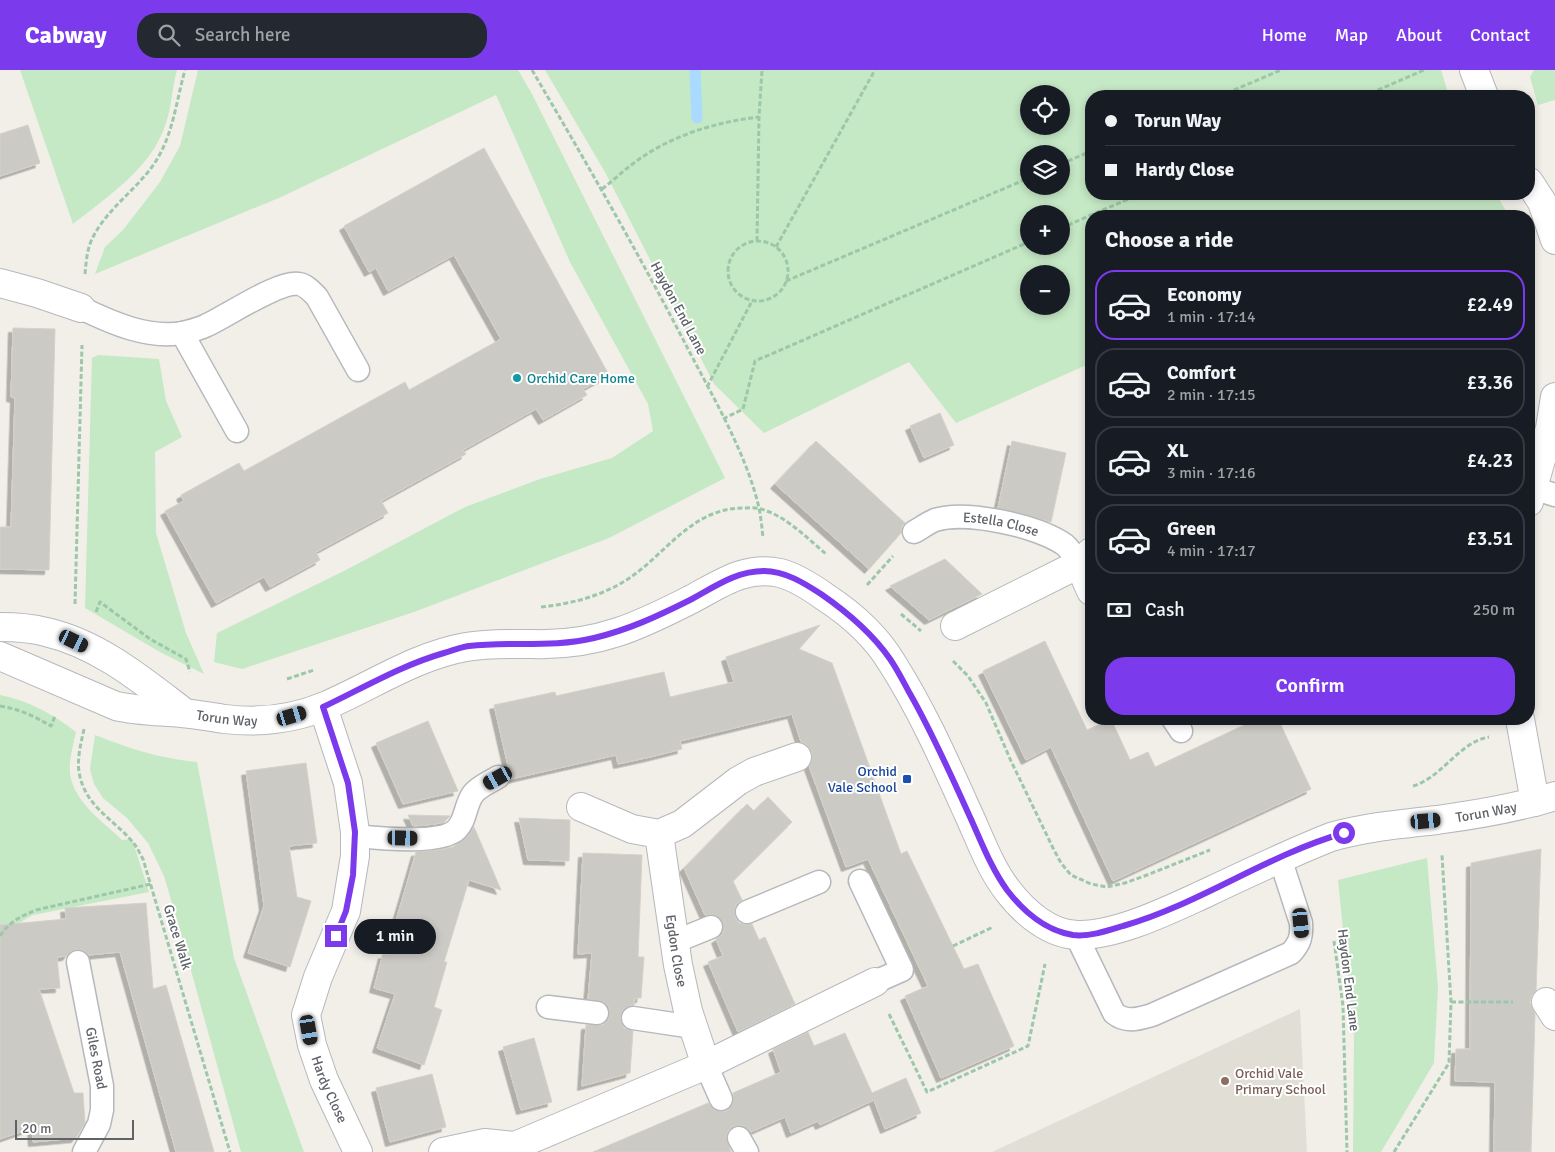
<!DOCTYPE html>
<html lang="en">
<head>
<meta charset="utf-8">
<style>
	:root { --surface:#171b24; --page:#242831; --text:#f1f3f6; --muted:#9ea1a6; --line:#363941; --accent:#7c3aed }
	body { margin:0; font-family:Signika,sans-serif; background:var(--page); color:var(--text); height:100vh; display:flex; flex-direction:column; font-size:19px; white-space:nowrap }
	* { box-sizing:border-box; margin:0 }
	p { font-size:16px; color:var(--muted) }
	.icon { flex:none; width:28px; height:28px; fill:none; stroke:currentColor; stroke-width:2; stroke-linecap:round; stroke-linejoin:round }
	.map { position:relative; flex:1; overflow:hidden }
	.drawer { position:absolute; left:1085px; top:140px; width:450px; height:515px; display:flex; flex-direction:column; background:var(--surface); border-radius:20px; box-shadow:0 2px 8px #0003 }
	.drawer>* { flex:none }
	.hud { position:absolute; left:1085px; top:20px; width:450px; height:110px; border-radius:20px; box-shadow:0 2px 8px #0003; display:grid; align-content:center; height:110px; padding:0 20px; background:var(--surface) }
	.controls { position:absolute; left:1020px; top:15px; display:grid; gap:10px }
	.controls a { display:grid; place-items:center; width:50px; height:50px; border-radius:50%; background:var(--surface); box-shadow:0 2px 8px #0003; font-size:25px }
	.scale { position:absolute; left:15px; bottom:12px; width:119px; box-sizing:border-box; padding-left:5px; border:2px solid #5f6368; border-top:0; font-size:14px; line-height:18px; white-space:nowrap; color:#5f6368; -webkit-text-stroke:4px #fff; paint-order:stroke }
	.end { position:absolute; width:22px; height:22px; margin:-11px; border:6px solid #7c3aed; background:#fff; box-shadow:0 0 0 2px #fff }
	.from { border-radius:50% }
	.bubble { position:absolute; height:35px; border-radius:18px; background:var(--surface); box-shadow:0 2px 8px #0003; font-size:16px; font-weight:600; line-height:35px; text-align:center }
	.car { position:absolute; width:15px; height:30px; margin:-15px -8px; border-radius:6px; box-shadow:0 0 4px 1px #0007; background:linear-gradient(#222 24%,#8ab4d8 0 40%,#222 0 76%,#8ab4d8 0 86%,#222 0) }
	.hud b { display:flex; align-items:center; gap:18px; height:48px; font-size:19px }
	.hud b+b { border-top:1px solid var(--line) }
	.hud i { width:12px; height:12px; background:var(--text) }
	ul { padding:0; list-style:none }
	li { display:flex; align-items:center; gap:15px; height:70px; margin:0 10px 8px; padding:0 10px; border:2px solid var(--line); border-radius:20px }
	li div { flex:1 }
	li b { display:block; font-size:19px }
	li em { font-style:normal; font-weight:600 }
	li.current { border-color:var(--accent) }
	li>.icon { width:45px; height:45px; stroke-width:1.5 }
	h2 { padding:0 20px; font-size:22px; line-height:60px }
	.pay { display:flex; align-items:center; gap:12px; height:55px; padding:0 20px; font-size:19px }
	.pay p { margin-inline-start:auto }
	.cta { display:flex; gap:10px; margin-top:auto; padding:10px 20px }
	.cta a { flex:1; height:58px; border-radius:20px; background:var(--accent); color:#fff; font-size:20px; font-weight:600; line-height:58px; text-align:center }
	header { display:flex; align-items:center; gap:30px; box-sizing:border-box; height:70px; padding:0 25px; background:var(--accent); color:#fff }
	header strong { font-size:24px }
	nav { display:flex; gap:28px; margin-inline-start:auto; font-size:18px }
	.search { width:350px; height:45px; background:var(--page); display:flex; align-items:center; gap:12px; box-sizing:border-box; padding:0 18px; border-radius:20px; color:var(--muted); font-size:19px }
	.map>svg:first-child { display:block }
	.education { fill:#e1ded6 }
	.green { fill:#c5e8c5; fill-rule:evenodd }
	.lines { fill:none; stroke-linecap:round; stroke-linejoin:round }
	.stream { stroke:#aadaff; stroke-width:11 }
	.building { fill:#cccac5; stroke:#d6d1c6; filter:url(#shadow) }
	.lane-casing { stroke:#b5b8bc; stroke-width:25 }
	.street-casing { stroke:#b5b8bc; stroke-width:30 }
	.path { stroke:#9cc7a9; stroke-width:3; stroke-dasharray:5 2.5; stroke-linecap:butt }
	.lane { stroke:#fff; stroke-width:22 }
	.street { stroke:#fff; stroke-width:28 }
	.route { stroke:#7c3aed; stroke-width:6 }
	.culture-dot { fill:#0f9aa8; stroke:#fff; stroke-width:2 }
	.transit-dot { fill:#1a4fb4; stroke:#fff; stroke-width:2 }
	.education-dot { fill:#8d6e63; stroke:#fff; stroke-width:2 }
	.labels { text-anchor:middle; stroke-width:4; stroke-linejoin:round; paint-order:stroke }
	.street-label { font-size:14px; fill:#5f6368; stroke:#fff }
	.culture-label { font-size:14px; fill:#0d838f; stroke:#fff; text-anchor:start }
	.transit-label { font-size:14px; fill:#164399; stroke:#fff; text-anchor:end }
	.education-label { font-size:14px; fill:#785e54; stroke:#fff; text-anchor:start }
</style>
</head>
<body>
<header>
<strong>Cabway</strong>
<div class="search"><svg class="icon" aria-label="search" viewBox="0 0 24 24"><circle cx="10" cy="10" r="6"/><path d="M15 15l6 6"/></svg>Search here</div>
<nav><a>Home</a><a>Map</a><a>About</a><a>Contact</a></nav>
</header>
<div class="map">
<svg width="1555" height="1082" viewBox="0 0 1555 1082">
	<defs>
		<filter id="shadow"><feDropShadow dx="-4.5" dy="4.5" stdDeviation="0" flood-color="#0004"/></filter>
	</defs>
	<rect width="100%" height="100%" fill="#f1efe8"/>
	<!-- education -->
	<path class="education" d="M1300,939L1307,1082H992Z"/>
	<!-- green -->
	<path class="green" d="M20,0H177C172,17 172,36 166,53C152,98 108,126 73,154Z
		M198,0H518L532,24L725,408L609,468L414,542L242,599L214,592L217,563L344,501L465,437L540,409L612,388L653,361L648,334L570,192L496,25L281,127L95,204L105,177L123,160L160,112L180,76Z
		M545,0H1441L1449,26H1091V124H1496L1509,146H1091V293L956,353L909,292L764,363L714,314L605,102ZM1029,24H1061V56H1029ZM1029,84H1061V116H1029ZM1029,144H1061V176H1029ZM1029,204H1061V236H1029Z
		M1534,0H1555V30L1538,35L1530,7Z
		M1529,228L1534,291L1529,312Z
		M98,285L159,289L166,331L182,367L155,382L156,463L186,563L204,604L160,582L85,538L92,288Z
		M0,625C29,631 53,644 76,662C74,672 71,682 70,692C66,727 100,749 122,770L132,769L149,822L33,845C17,853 9,861 0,876Z
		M95,665C131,679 158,688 197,692L234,888L304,1082H241L178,853L164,806L148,773L127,748L103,728L94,714L90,699Z
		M1427,788L1438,917L1434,993L1381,1082H1353L1354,968L1338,810Z"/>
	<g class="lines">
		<!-- stream -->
		<path class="stream" d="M695,0L697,48"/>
	</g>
	<!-- building -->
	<path class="building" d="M28,55L40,93L0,106V64Z
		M484,78L609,305L583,319L587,325L543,350L536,339L463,380L466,384L381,431L388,443L316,482L320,490L270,517L264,507L216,533L165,441L184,431L181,425L239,393L244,401L405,312L409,320L501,269L454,185L388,221L376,198L369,202L344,156Z
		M13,258L55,259L49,500L0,499V457H11L15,328L11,327Z
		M940,343L954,375L924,388L910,356Z
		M816,371L905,453L902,456L901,463L869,499L775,414Z
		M1012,371L1066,383L1051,452L998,438Z
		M945,489L982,524L929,550L890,516Z
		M820,555L799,579L832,593L901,784L907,781L964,899L978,894L1014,976L941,1008L905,926L928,916L868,789L846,797L809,696L812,689V681L808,676L801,672L792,644L680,671L682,679L650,687L618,694L616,685L511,709L494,635L555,622L556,626L664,602L670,627L734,612L726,587Z
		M1045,571L1087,660L1111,649L1130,690L1148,682L1155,697L1257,649H1278L1311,719L1113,811L1051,677L1026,690L983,601Z
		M428,651L458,721L403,734L376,673Z
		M306,693L317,773L289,776L297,827L311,831L290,897L248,883L264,836L246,701Z
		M768,727L792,752L733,811L742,830L736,834L734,841L735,847L739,853L746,855L752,854L759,870L765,867L795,934L738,962L708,892L723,886L716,869L722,865L724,859L723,853L719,847L713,844L705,845L684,798L747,734L754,741Z
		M408,745L450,746L444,752L435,754L413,756Z
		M519,748L570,750L569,791L528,790Z
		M474,757L501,820L469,810L444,892H447L434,937L442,940L424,995L377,978L395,924L374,918L383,884L386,885L416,782L439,780L453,777L467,767Z
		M1541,779L1536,921L1532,925L1530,932L1535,944L1531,1082H1494L1495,1012L1455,1011L1456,979H1470L1471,793Z
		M583,783L642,785L638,887H644L641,928H635L634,935L629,936L623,939L620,947L621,952L624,958L633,961L630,1003L582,1016L586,955H603L608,950L610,944L609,937L604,932L588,929L592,883L578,884Z
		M146,833L153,919L166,915L214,1082H176L120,882L89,885L83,880L76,879L70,882L67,886L57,887L60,918L39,919L74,1023H83L85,1053L76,1068L33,1072L32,1058L0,1069V855L66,849L65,838Z
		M808,962L814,976L845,963L872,1023L906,1008L921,1043L885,1059L874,1030L820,1055L818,1051L791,1063L785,1047L751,1062L745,1056L740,1055L733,1056L728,1061L726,1067L731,1082H593L708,1033L714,1040L720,1042L727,1041L732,1036L734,1031L733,1023L781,1002L773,979Z
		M534,968L552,1032L521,1040L503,977Z
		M432,1004L446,1057L390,1072L376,1018Z"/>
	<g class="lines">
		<!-- lane casing -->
		<g class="lane-casing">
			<g id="lane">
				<path d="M81,238C112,253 148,269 183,263C190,261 199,259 205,256C226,247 279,210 299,214C306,215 312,222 317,227L358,300"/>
				<path d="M182,263L237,361"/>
				<path d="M1533,418L1555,425"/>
				<path id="s1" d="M914,462C921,458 928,453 935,450C966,440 1039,456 1065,475C1071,480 1075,488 1079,494"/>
				<path d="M1173,649L1181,661"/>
				<path d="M355,766C377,768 442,775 457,759C466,750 465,735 473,724C478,717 490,712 498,707"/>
				<path d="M860,811L902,900L875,912"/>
				<path d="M747,842L819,812"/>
				<path d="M1076,865L1114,943C1126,953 1138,949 1152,945L1291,883C1300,873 1302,866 1301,853L1280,788"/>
				<path d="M674,872L711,857"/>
				<path id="s2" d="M78,892L102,1016V1040L99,1054L84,1082"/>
				<path d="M548,937L597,943"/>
				<path d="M633,948L693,957"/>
				<path d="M706,995L721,1029"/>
				<path d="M739,1068L747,1082"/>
			</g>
		</g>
		<!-- street casing -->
		<g class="street-casing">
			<g id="street">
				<path d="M1474,0L1484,26"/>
				<path d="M1529,112L1542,132L1555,170"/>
				<path d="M0,213L37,223L81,238"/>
				<path d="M1529,432L1550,358L1555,327"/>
				<path d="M1079,494L1091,521"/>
				<path d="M955,556L1079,494L1091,482"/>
				<path d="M0,557C15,557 31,558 46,562C99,574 143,611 185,643"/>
				<path id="s3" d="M0,586L116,636C138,641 159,641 181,643C196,644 210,647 225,649C258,653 294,649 325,636C372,616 415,586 466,577C488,573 510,574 532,574C560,575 591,571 618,562C643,554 668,541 692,529C720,514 746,495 780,503C796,507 811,517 825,527C851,544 876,566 892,593C922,640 945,692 968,743C980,769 990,798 1008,821C1024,842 1051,866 1080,865C1118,865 1169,840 1204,824C1246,804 1288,784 1331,767C1366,757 1401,754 1437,750C1474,745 1520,737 1555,726"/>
				<path id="s4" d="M323,637L348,713L355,762V786L346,841L318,907L306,945L312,975L324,1010L358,1082"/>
				<path d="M1520,649L1535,732"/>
				<path d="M581,737L632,759L659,764L682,754L738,711L754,702L797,687"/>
				<path id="s5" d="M659,764L678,895L688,941L706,995"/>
				<path d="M1546,932L1555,946"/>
				<path d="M515,1076L706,995L875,912"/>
				<path d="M443,1082L485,1073L515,1076L518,1082"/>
			</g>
		</g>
		<!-- path -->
		<path class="path" d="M532,0C586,92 639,184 688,279C713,327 747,385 759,438C761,448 762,458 763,468
			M1220,26L1281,0
			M1364,26L1424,0
			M1061,94L1091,81
			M602,119C614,110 625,99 638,90C673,65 716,52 759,47
			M1061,158L1140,124
			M757,171L759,47L762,0
			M728 201a30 30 0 1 1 60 0a30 30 0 1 1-60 0Z
			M776,177L875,0
			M85,204C86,193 87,178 93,167C108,138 136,120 154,94C173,66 176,32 185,0
			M786,211L1029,108
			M707,317L752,231
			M723,349L743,339L755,291L1029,172
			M867,515L893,486
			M75,534L82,275
			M541,537C571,534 602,526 628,509C666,484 691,439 742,438C748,438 755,437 761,439C786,446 807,468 826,484
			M96,542L100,532L150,569L186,589L190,602
			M901,544L921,561
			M953,591L968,606L986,633L1011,691L1053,778L1061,793L1071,805L1091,814L1107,817L1125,813L1147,805L1210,780
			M287,609L314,600
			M0,636C19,639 34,646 51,656L55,646
			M84,659C81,673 77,688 79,702C85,738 115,749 135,775C138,779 140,784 143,789L230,1082
			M1413,716C1443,707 1459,672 1489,667
			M0,866C9,852 21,846 36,840L151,814
			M1334,871L1343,936L1347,1082
			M953,876L993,857
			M1451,932H1513
			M889,944L927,1022L1028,976L1045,894
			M1394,1082L1449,993L1451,932L1442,785"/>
		<!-- lane -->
		<use href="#lane" class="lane"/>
		<!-- street -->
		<use href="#street" class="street"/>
	</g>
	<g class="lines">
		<!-- route -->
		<path class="route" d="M336,866L346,841L353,805L355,762L348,713L323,637C363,618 402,595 444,583C452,581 460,577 469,576C510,571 553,578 594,568C628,560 658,546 688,531C713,518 735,501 764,501C785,501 804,513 821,524C847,542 872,563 890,589C897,599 903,611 909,622C932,662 951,705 970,747C981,771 991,798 1007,820C1023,841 1046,861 1073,865C1089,867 1107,861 1123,856C1200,834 1267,785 1344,763"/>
	</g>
	<!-- markers -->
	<circle class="culture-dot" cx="517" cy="308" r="5"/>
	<rect class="transit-dot" x="902" y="704" width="10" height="10" rx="2.5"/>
	<circle class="education-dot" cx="1225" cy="1011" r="5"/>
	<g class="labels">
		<!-- street labels -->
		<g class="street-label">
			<text transform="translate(679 238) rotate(62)" y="5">Haydon End Lane</text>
			<text dy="5" stroke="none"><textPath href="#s1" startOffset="91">Estella Close</textPath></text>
			<text dy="5" stroke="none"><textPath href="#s3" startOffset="238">Torun Way</textPath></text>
			<text dy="5" stroke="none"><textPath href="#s3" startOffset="1738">Torun Way</textPath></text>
			<text transform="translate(178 867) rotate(73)" y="5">Grace Walk</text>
			<text dy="5" stroke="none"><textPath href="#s5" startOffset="118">Egdon Close</textPath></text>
			<text transform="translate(1349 910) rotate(83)" y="5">Haydon End Lane</text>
			<text dy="5" stroke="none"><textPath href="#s2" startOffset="98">Giles Road</textPath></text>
			<text dy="5" stroke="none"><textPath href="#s4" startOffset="399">Hardy Close</textPath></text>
		</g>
		<!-- culture labels -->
		<g class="culture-label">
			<text x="527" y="313">Orchid Care Home</text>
		</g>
		<!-- transit labels -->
		<g class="transit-label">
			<text x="897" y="706">Orchid<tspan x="897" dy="16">Vale School</tspan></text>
		</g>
		<!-- education labels -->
		<g class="education-label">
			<text x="1235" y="1008">Orchid Vale<tspan x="1235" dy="16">Primary School</tspan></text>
		</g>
	</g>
</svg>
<div class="controls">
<a><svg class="icon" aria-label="locate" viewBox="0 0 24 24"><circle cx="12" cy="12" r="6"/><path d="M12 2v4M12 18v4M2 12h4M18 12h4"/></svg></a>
<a><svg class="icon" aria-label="layers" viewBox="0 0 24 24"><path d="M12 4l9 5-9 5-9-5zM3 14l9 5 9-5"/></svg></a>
<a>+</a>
<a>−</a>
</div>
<div class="scale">20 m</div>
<i class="end from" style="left:1344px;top:763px"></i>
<i class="end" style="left:336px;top:866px"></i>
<div class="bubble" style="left:354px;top:849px;width:82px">1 min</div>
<i class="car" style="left:74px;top:571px;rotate:116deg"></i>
<i class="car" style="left:292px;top:646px;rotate:73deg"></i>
<i class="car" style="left:498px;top:708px;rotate:241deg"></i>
<i class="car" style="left:1426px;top:751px;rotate:85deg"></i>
<i class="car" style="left:403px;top:768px;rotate:91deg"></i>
<i class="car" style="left:1301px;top:853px;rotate:174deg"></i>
<i class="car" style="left:309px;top:960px;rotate:170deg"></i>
<div class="hud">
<b><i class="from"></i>Torun Way</b>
<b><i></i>Hardy Close</b>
</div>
<section class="drawer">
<h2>Choose a ride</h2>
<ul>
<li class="current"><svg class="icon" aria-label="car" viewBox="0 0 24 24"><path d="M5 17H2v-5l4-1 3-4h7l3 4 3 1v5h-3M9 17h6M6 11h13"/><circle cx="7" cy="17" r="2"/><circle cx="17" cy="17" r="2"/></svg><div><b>Economy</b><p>1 min · 17:14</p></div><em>£2.49</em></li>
<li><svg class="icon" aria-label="car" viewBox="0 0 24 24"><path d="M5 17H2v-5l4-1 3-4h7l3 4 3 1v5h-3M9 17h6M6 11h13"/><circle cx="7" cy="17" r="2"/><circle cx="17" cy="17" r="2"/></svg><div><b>Comfort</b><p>2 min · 17:15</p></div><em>£3.36</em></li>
<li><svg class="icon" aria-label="car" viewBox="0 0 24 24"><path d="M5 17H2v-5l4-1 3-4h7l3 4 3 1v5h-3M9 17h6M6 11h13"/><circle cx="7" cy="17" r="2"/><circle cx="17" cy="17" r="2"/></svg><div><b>XL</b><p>3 min · 17:16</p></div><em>£4.23</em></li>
<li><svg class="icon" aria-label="car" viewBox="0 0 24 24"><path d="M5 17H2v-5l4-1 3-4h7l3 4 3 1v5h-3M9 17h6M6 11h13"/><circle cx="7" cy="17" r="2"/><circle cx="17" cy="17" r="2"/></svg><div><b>Green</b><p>4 min · 17:17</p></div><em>£3.51</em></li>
</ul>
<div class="pay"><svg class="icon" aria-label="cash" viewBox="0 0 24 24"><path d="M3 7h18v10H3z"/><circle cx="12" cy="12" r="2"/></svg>Cash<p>250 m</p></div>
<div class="cta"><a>Confirm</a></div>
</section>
</div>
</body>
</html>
